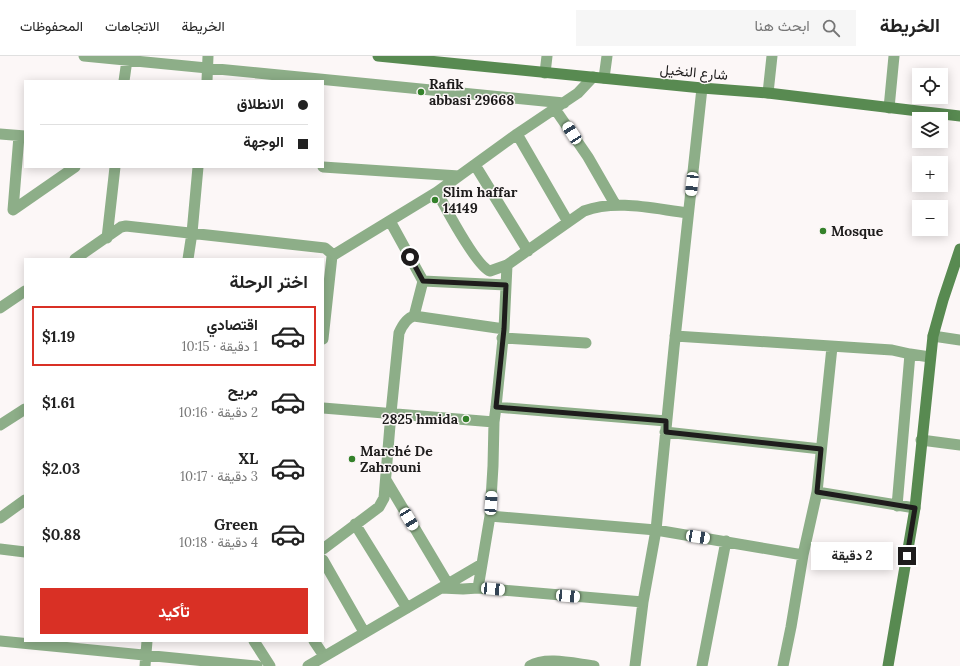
<!DOCTYPE html>
<html lang="ar">
<head>
<meta charset="utf-8">
<style>
	:root { --surface:#fff; --page:#f6f6f6; --text:#222; --muted:#767676; --line:#e0e0e0; --accent:#d93025 }
	body { margin:0; font-family:Lora,Vazirmatn,serif; background:var(--page); color:var(--text); direction:rtl; height:100vh; display:flex; flex-direction:column; font-size:15px; white-space:nowrap }
	* { box-sizing:border-box; margin:0 }
	p { font-size:13px; color:var(--muted) }
	.icon { flex:none; width:22px; height:22px; fill:none; stroke:currentColor; stroke-width:2; stroke-linecap:round; stroke-linejoin:round }
	.map { position:relative; flex:1; overflow:hidden; direction:ltr }
	.panel { position:absolute; left:24px; top:202px; width:300px; height:384px; display:flex; flex-direction:column; background:var(--surface); border-radius:0px; box-shadow:0 2px 10px #0003; direction:rtl }
	.panel>* { flex:none }
	.top-card { position:absolute; left:24px; top:24px; width:300px; height:88px; border-radius:0px; box-shadow:0 2px 10px #0003; direction:rtl; display:grid; align-content:center; height:88px; padding:0 16px; background:var(--surface) }
	.tools { position:absolute; left:912px; top:12px; display:grid; gap:8px }
	.tools a { display:grid; place-items:center; width:36px; height:36px; border-radius:0px; background:var(--surface); box-shadow:0 2px 10px #0003; font-size:20px }
	.end { position:absolute; width:18px; height:18px; margin:-9px; border:5px solid #1e1c1c; background:#fff; box-shadow:0 0 0 2px #fff }
	.from { border-radius:50% }
	.bubble { position:absolute; height:28px; border-radius:0px; background:var(--surface); box-shadow:0 2px 10px #0003; font-size:13px; font-weight:700; line-height:28px; text-align:center; direction:rtl }
	.car { position:absolute; width:12px; height:24px; margin:-12px -6px; border-radius:5px; box-shadow:0 0 3px 1px #0007; background:linear-gradient(#fff 24%,#345 0 40%,#fff 0 76%,#345 0 86%,#fff 0) }
	.top-card b { display:flex; align-items:center; gap:14px; height:38px; font-size:15px }
	.top-card b+b { border-top:1px solid var(--line) }
	.top-card i { width:10px; height:10px; background:var(--text) }
	ul { padding:0; list-style:none }
	li { display:flex; align-items:center; gap:12px; height:60px; margin:0 8px 6px; padding:0 8px; border:2px solid transparent; border-radius:0px }
	li div { flex:1 }
	li b { display:block; font-size:15px }
	li em { font-style:normal; font-weight:700 }
	li.current { border-color:var(--accent) }
	li>.icon { width:36px; height:36px; stroke-width:1.5 }
	h2 { padding:0 16px; font-size:18px; line-height:48px }
	.cta { display:flex; gap:8px; margin-top:auto; padding:8px 16px }
	.cta a { flex:1; height:46px; border-radius:0px; background:var(--accent); color:#fff; font-size:16px; font-weight:700; line-height:46px; text-align:center }
	header { display:flex; align-items:center; gap:24px; box-sizing:border-box; height:56px; padding:0 20px; background:var(--surface); border-bottom:1px solid var(--line) }
	header strong { font-size:19px }
	nav { display:flex; gap:22px; margin-inline-start:auto; font-size:14px }
	.search { width:280px; height:36px; background:var(--page); display:flex; align-items:center; gap:10px; box-sizing:border-box; padding:0 14px; border-radius:0px; color:var(--muted); font-size:15px }
	.map>svg:first-child { display:block }
	.lines { fill:none; stroke-linecap:round; stroke-linejoin:round }
	.minor { stroke:#8dae88; stroke-width:11 }
	.secondary { stroke:#588a51; stroke-width:11 }
	.route { stroke:#1e1c1c; stroke-width:5 }
	.poi-dot { fill:#34812a; stroke:#fcf7f7; stroke-width:1.5 }
	.labels { text-anchor:middle; stroke-width:3; stroke-linejoin:round; paint-order:stroke }
	.street-label { font-size:14px; fill:#1e1c1c; stroke:#fcf7f7 }
	.poi-label { font-size:14px; font-weight:bold; fill:#1e1c1c; stroke:#fcf7f7; text-anchor:start }
</style>
</head>
<body>
<header>
<strong>الخريطة</strong>
<div class="search"><svg class="icon" aria-label="search" viewBox="0 0 24 24"><circle cx="10" cy="10" r="6"/><path d="M15 15l6 6"/></svg>ابحث هنا</div>
<nav><a>الخريطة</a><a>الاتجاهات</a><a>المحفوظات</a></nav>
</header>
<div class="map">
<svg width="960" height="610" viewBox="0 0 960 610">
	<rect width="100%" height="100%" fill="#fcf7f7"/>
	<g class="lines">
		<!-- minor -->
		<path class="minor" d="M84,0L564,47
			M545,17L547,0
			M604,22L607,0
			M124,25L127,4
			M207,25L208,0
			M768,37L772,0
			M889,52L894,0
			M555,53L588,101L615,148
			M0,78L25,80
			M517,78L568,166
			M19,80L13,154L75,111
			M475,109L528,195
			M323,111L459,120
			M437,136C445,151 477,211 490,215L507,209
			M390,165L423,225L506,229
			M107,182L115,111
			M332,200L437,136L517,78L578,37L593,21
			M75,203L121,171L126,170L325,192L331,197L332,200L323,283
			M188,203L192,177L198,111
			M0,252L25,235
			M414,260L504,273
			M675,280L892,294L910,298L897,450
			M933,280L960,284
			M502,282L586,287
			M910,298L930,301
			M496,351L666,365
			M323,352L494,366
			M0,369L25,353
			M665,376L821,393
			M921,384L960,389
			M386,424L448,528
			M817,436L915,452
			M490,460L656,474L803,499
			M0,462L25,444
			M355,468L407,552
			M0,493L25,496
			M323,493L379,451L384,442L391,357L399,277C402,270 406,262 414,260L423,225
			M323,504L364,576
			M441,532L463,533L478,532L643,546
			M478,532L490,460L493,410L494,366L496,351L504,273L507,209L584,155C617,143 654,153 688,157
			M0,585L257,610
			M254,585L270,610
			M314,585L324,600
			M145,610L147,585
			M308,610L482,508
			M530,610C546,600 576,608 594,610
			M635,610L643,546L656,474L674,292L702,32
			M702,610L726,485
			M783,610L791,571L803,499L817,436L832,291"/>
		<!-- secondary -->
		<path class="secondary" d="M378,0L702,32L768,37L960,60
			M888,610L915,452L933,280L943,244L960,193"/>
	</g>
	<g class="lines">
		<!-- route -->
		<path class="route" d="M410,201L423,225L506,229L504,273L496,351L666,365V376L821,393L817,436L915,452L907,500"/>
	</g>
	<!-- markers -->
	<g class="poi-dot">
		<circle cx="421" cy="36" r="4"/>
		<circle cx="435" cy="144" r="4"/>
		<circle cx="823" cy="175" r="4"/>
		<circle cx="466" cy="363" r="4"/>
		<circle cx="352" cy="403" r="4"/>
	</g>
	<g class="labels">
		<!-- street labels -->
		<g class="street-label">
			<text transform="translate(694 16) rotate(5)" y="5">شارع النخيل</text>
		</g>
		<!-- poi labels -->
		<g class="poi-label">
			<text x="429" y="33">Rafik<tspan x="429" dy="16">abbasi 29668</tspan></text>
			<text x="443" y="141">Slim haffar<tspan x="443" dy="16">14149</tspan></text>
			<text x="831" y="180">Mosque</text>
			<text x="458" y="368" text-anchor="end">2825 hmida</text>
			<text x="360" y="400">Marché De<tspan x="360" dy="16">Zahrouni</tspan></text>
		</g>
	</g>
</svg>
<div class="tools">
<a><svg class="icon" aria-label="locate" viewBox="0 0 24 24"><circle cx="12" cy="12" r="6"/><path d="M12 2v4M12 18v4M2 12h4M18 12h4"/></svg></a>
<a><svg class="icon" aria-label="layers" viewBox="0 0 24 24"><path d="M12 4l9 5-9 5-9-5zM3 14l9 5 9-5"/></svg></a>
<a>+</a>
<a>−</a>
</div>
<i class="end from" style="left:410px;top:201px"></i>
<i class="end" style="left:907px;top:500px"></i>
<div class="bubble" style="left:811px;top:486px;width:82px">2 دقيقة</div>
<i class="car" style="left:572px;top:77px;rotate:327deg"></i>
<i class="car" style="left:692px;top:128px;rotate:186deg"></i>
<i class="car" style="left:491px;top:447px;rotate:4deg"></i>
<i class="car" style="left:409px;top:463px;rotate:149deg"></i>
<i class="car" style="left:698px;top:481px;rotate:99deg"></i>
<i class="car" style="left:493px;top:533px;rotate:95deg"></i>
<i class="car" style="left:568px;top:540px;rotate:95deg"></i>
<div class="top-card">
<b><i class="from"></i>الانطلاق</b>
<b><i></i>الوجهة</b>
</div>
<section class="panel">
<h2>اختر الرحلة</h2>
<ul>
<li class="current"><svg class="icon" aria-label="car" viewBox="0 0 24 24"><path d="M5 17H2v-5l4-1 3-4h7l3 4 3 1v5h-3M9 17h6M6 11h13"/><circle cx="7" cy="17" r="2"/><circle cx="17" cy="17" r="2"/></svg><div><b>اقتصادي</b><p>1 دقيقة · 10:15</p></div><em>$1.19</em></li>
<li><svg class="icon" aria-label="car" viewBox="0 0 24 24"><path d="M5 17H2v-5l4-1 3-4h7l3 4 3 1v5h-3M9 17h6M6 11h13"/><circle cx="7" cy="17" r="2"/><circle cx="17" cy="17" r="2"/></svg><div><b>مريح</b><p>2 دقيقة · 10:16</p></div><em>$1.61</em></li>
<li><svg class="icon" aria-label="car" viewBox="0 0 24 24"><path d="M5 17H2v-5l4-1 3-4h7l3 4 3 1v5h-3M9 17h6M6 11h13"/><circle cx="7" cy="17" r="2"/><circle cx="17" cy="17" r="2"/></svg><div><b>XL</b><p>3 دقيقة · 10:17</p></div><em>$2.03</em></li>
<li><svg class="icon" aria-label="car" viewBox="0 0 24 24"><path d="M5 17H2v-5l4-1 3-4h7l3 4 3 1v5h-3M9 17h6M6 11h13"/><circle cx="7" cy="17" r="2"/><circle cx="17" cy="17" r="2"/></svg><div><b>Green</b><p>4 دقيقة · 10:18</p></div><em>$0.88</em></li>
</ul>
<div class="cta"><a>تأكيد</a></div>
</section>
</div>
</body>
</html>
